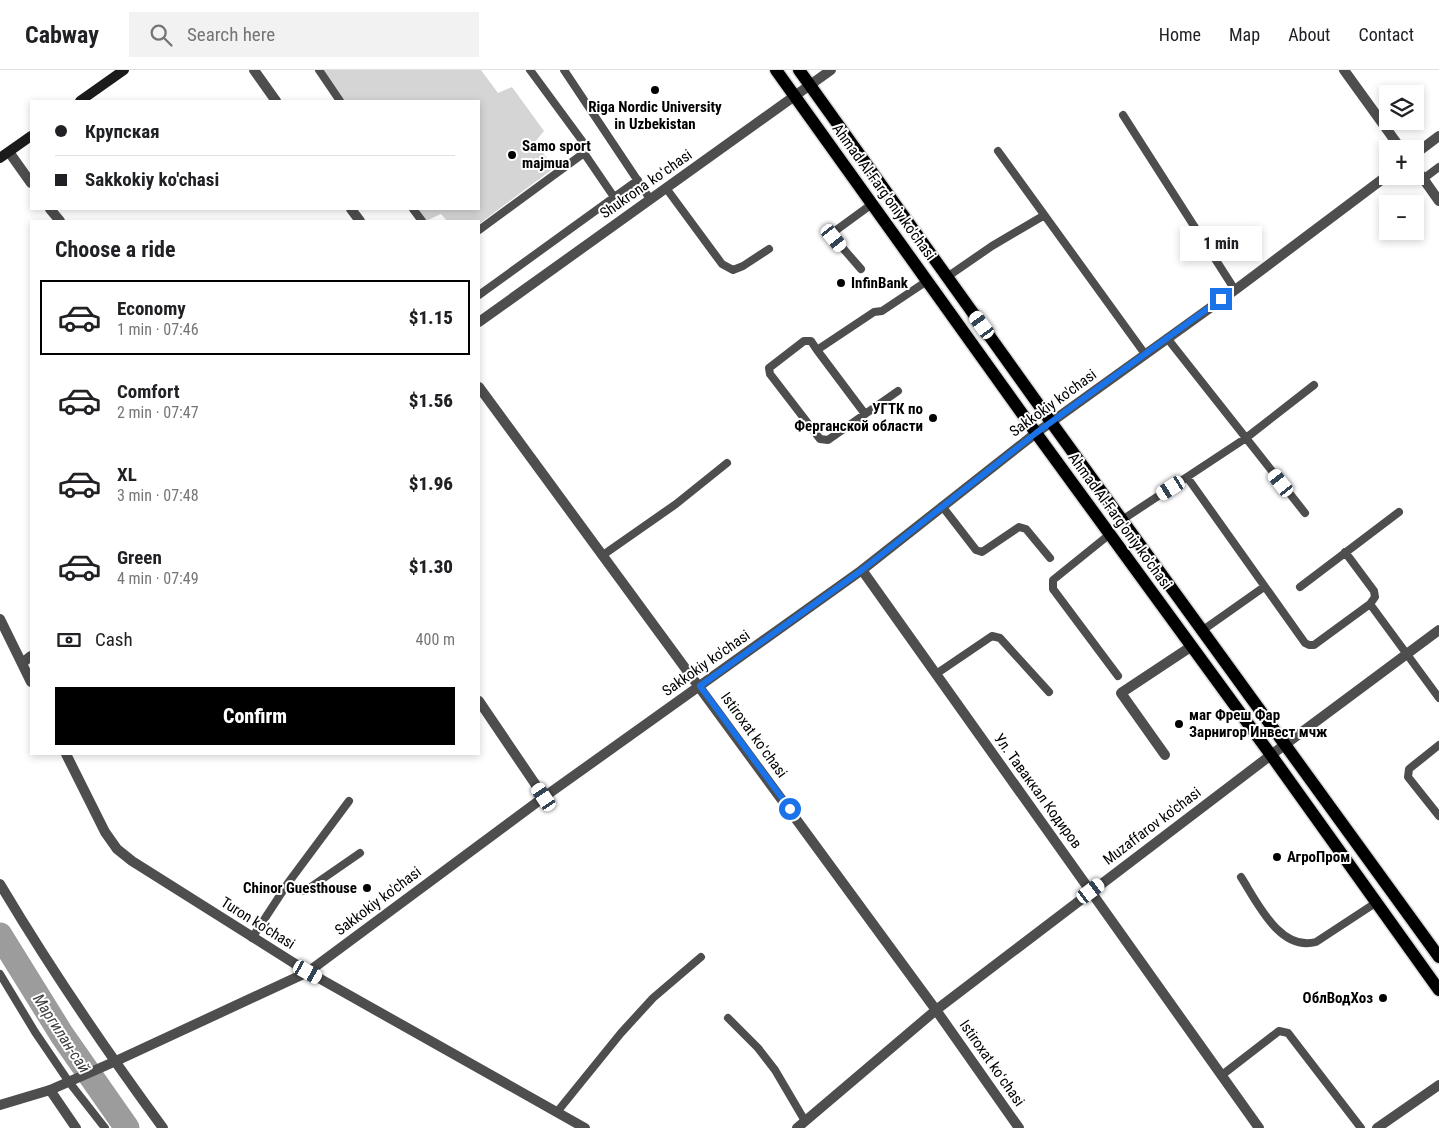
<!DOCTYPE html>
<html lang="en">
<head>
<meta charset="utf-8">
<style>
	:root { --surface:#fff; --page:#f2f2f2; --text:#202124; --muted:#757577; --line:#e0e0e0; --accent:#000 }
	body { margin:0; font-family:"Roboto Condensed",sans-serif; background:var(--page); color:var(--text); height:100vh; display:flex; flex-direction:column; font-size:19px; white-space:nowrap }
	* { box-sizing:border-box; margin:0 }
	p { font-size:16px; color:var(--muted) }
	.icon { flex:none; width:28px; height:28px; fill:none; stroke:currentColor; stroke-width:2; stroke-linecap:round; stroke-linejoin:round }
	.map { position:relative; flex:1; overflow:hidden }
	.drawer { position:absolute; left:30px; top:150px; width:450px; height:535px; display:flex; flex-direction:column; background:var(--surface); border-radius:0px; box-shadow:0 2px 8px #0003 }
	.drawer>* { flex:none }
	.guide { position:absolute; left:30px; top:30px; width:450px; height:110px; border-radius:0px; box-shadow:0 2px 8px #0003; display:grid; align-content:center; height:110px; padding:0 25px; background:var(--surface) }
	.fabs { position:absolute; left:1379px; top:15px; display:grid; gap:10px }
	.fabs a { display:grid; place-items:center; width:45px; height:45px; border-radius:0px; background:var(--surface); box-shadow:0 2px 8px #0003; font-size:25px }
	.end { position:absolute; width:22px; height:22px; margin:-11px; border:6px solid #1a73e8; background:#fff; box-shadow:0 0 0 2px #fff }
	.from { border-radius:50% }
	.bubble { position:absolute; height:35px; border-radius:0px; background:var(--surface); box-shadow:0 2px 8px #0003; font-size:16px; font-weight:800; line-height:35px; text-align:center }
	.car { position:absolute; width:15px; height:30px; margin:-15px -8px; border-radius:6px; box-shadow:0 0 4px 1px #0007; background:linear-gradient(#fff 24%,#345 0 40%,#fff 0 76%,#345 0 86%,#fff 0) }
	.guide b { display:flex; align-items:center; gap:18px; height:48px; font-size:19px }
	.guide b+b { border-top:1px solid var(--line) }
	.guide i { width:12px; height:12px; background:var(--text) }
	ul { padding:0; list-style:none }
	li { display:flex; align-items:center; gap:15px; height:75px; margin:0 10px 8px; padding:0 15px; border:2px solid transparent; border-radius:0px }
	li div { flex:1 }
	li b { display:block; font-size:19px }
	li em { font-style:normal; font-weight:800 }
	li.active { border-color:var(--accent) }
	li>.icon { width:45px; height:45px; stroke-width:1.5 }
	h2 { padding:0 25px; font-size:22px; line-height:60px }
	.pay { display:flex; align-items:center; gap:12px; height:55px; padding:0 25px; font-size:19px }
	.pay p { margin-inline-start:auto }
	.action { display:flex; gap:10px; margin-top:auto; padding:10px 25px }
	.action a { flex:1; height:58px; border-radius:0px; background:var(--accent); color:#fff; font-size:20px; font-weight:800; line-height:58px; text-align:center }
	header { display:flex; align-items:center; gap:30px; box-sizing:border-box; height:70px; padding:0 25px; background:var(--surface); border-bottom:1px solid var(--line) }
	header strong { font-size:24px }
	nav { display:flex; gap:28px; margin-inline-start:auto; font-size:18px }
	.search { width:350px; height:45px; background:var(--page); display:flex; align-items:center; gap:12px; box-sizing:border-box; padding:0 18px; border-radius:0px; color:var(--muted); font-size:19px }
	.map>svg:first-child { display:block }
	.pitch { fill:#d5d5d5 }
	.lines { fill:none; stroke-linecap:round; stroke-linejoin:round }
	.river { stroke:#9c9c9c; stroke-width:25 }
	.primary-casing { stroke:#dbdbdb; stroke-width:15 }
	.service { stroke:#4e4e4e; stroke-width:8 }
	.minor { stroke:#4e4e4e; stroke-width:10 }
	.tertiary { stroke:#4e4e4e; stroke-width:10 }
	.secondary { stroke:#1b1b1b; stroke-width:10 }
	.primary { stroke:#000; stroke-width:12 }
	.tertiary-bridge { stroke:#4e4e4e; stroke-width:10 }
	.route { stroke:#1a73e8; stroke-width:6 }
	.poi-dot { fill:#000; stroke:#fff; stroke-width:2 }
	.labels { text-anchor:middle; stroke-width:4; stroke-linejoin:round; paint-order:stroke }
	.poi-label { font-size:15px; font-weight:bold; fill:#000; stroke:#fff; text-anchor:start }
	.street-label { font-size:15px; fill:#000; stroke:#fff }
	.water-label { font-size:16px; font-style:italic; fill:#3d3d3d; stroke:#fff }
</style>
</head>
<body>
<header>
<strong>Cabway</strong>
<div class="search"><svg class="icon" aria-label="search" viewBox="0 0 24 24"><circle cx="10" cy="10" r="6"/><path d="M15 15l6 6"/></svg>Search here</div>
<nav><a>Home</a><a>Map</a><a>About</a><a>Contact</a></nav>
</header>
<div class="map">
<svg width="1439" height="1058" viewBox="0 0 1439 1058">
	<rect width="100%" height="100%" fill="#fff"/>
	<!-- pitch -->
	<path class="pitch" d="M316,0H481L498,23L512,17L544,61L535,72L554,98L479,154V151H447L441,144L426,151L417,139H479V31H339Z"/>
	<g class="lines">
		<!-- river -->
		<path class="river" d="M0,865L62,965L127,1058"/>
		<!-- primary casing -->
		<g class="primary-casing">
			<path id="primary" d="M776,0L1036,363L1271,685L1439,920
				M799,0L1051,352L1439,887"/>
		</g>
		<!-- service -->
		<path class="service" d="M319,0L340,31
			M530,0L583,72L584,83L614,127
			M564,0L650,129
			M1123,45L1235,220
			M998,81L1145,284
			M1423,109L1439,97
			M666,118L722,194L733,200L743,196L769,179
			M413,139L422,151
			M479,160L584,83
			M861,199L834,168L835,161L872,134
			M947,207L992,176L1043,146
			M479,225L638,110
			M1167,268L1246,368L1314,315
			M817,280L865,344
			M898,321L828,370L820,369L770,304L769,298L804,271H811L817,280L874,242L882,241L927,211
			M1187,407L1305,573L1309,575H1314L1370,534L1439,628
			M942,436L976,480L982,482L1019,457L1026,459L1050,488
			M1122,450L1246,368L1305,443
			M1110,464L1053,510V519L1118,606
			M1345,482L1374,521L1375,527L1370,534
			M603,485L676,434L727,393
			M1300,517L1399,442
			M1203,560L1264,517
			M936,604L992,566L1000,568L1049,622
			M1439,675L1409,699L1408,707L1439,746
			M1241,807C1257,832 1280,882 1316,872L1377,832
			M288,813L299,821H305L360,783
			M252,868L288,813L349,731
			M0,904L35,962L69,1012L105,1058
			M728,948L758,978L775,1000L805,1051
			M1222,1005L1279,961L1288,963L1361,1058
			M557,1042L621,963L653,928L701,887"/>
		<!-- minor -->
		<path class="minor" d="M254,0L276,31
			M1344,0L1401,79
			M9,82L31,113
			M1415,97L1439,131
			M50,139L60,151
			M351,139L360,151
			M479,252L831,0
			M479,317L936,940L1019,1058
			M862,500L1259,1058
			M22,593L31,586
			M479,631L544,727
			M1165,685L1121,623L1192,576
			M0,814C50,898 105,979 163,1058
			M797,1058L936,940L1271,685L1439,560"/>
		<!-- tertiary -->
		<path class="tertiary" d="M1415,84L1439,66
			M0,549L31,612
			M66,684L105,762L117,779L132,791L308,902L585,1058
			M116,991L308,902L544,727L862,500L1036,363L1235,220L1388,105
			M0,1035L50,1020L76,1058
			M1377,1058L1439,1015"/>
		<!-- secondary -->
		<path class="secondary" d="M80,31L124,0
			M0,88L31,66"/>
		<!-- primary -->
		<use href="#primary" class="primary"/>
		<!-- tertiary-bridge -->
		<path class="tertiary-bridge" d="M50,1020L116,991"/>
	</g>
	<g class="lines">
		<!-- route -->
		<path class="route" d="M790,739L700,616L862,500L1036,363L1221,229"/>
	</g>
	<!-- markers -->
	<g class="poi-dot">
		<circle cx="655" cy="20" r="5"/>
		<circle cx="512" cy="85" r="5"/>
		<circle cx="841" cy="213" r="5"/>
		<circle cx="933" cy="348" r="5"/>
		<circle cx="1179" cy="654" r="5"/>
		<circle cx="1277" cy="787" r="5"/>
		<circle cx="367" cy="818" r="5"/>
		<circle cx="1383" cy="928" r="5"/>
	</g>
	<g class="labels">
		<!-- poi labels -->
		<g class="poi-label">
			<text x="655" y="42" text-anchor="middle">Riga Nordic University<tspan x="655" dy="17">in Uzbekistan</tspan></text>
			<text x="522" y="81">Samo sport<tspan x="522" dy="17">majmua</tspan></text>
			<text x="851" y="218">InfinBank</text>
			<text x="923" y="344" text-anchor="end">УГТК по<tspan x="923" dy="17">Ферганской области</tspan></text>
			<text x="1189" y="650">маг Фреш Фар<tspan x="1189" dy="17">Зарнигор Инвест мчж</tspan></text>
			<text x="1287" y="792">АгроПром</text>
			<text x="357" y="823" text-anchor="end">Chinor Guesthouse</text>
			<text x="1373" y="933" text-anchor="end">ОблВодХоз</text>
		</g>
		<!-- street labels -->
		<g class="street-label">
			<text transform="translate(646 114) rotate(-35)" y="5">Shukrona koʻchasi</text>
			<text transform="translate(884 122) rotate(54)" y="5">Ahmad Al-Farg'oniy ko'chasi</text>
			<text transform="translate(1053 333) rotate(-36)" y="5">Sakkokiy ko'chasi</text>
			<text transform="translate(1120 451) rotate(54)" y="5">Ahmad Al-Farg'oniy ko'chasi</text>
			<text transform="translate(706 593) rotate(-35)" y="5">Sakkokiy ko'chasi</text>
			<text transform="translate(754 665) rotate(54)" y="5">Istiroxat koʻchasi</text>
			<text transform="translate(1038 721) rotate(54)" y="5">Ул. Таваккал Кодиров</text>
			<text transform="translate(1152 756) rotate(-37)" y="5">Muzaffarov ko'chasi</text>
			<text transform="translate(378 831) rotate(-37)" y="5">Sakkokiy ko'chasi</text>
			<text transform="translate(258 853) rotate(32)" y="5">Turon ko'chasi</text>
			<text transform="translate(992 993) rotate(55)" y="5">Istiroxat koʻchasi</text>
		</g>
		<!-- water labels -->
		<g class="water-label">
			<text transform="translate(62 963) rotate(57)" y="6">Маргилан-сай</text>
		</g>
	</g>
</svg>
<div class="fabs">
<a><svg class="icon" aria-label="layers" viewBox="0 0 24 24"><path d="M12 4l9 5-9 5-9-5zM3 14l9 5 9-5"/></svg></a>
<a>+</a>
<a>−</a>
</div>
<i class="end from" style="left:790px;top:739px"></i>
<i class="end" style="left:1221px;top:229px"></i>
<div class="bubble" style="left:1180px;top:156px;width:82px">1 min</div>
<i class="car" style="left:834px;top:168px;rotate:141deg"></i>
<i class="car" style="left:982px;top:255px;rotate:324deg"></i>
<i class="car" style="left:1281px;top:413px;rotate:322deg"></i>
<i class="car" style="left:1171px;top:418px;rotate:237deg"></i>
<i class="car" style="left:544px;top:727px;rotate:326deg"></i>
<i class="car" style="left:1091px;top:821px;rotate:53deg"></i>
<i class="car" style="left:308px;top:902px;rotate:119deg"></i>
<div class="guide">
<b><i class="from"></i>Крупская</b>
<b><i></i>Sakkokiy ko'chasi</b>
</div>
<section class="drawer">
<h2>Choose a ride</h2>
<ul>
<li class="active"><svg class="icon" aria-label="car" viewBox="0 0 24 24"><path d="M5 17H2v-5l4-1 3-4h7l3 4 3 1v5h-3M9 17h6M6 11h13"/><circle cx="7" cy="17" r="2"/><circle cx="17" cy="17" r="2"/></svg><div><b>Economy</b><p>1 min · 07:46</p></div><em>$1.15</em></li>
<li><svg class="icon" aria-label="car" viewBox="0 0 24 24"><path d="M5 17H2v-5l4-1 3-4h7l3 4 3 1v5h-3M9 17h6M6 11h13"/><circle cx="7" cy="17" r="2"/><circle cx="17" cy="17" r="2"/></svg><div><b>Comfort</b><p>2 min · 07:47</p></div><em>$1.56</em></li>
<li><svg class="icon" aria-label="car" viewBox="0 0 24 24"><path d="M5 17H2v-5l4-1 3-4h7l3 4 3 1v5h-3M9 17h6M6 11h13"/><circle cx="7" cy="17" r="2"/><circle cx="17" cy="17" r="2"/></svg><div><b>XL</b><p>3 min · 07:48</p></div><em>$1.96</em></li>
<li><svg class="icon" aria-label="car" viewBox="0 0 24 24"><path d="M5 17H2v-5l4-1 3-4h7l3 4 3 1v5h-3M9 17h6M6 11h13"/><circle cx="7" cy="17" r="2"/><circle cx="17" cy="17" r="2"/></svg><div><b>Green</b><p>4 min · 07:49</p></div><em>$1.30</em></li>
</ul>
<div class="pay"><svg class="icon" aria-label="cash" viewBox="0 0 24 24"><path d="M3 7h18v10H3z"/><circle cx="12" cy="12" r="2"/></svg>Cash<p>400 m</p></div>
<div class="action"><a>Confirm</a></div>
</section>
</div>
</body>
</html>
